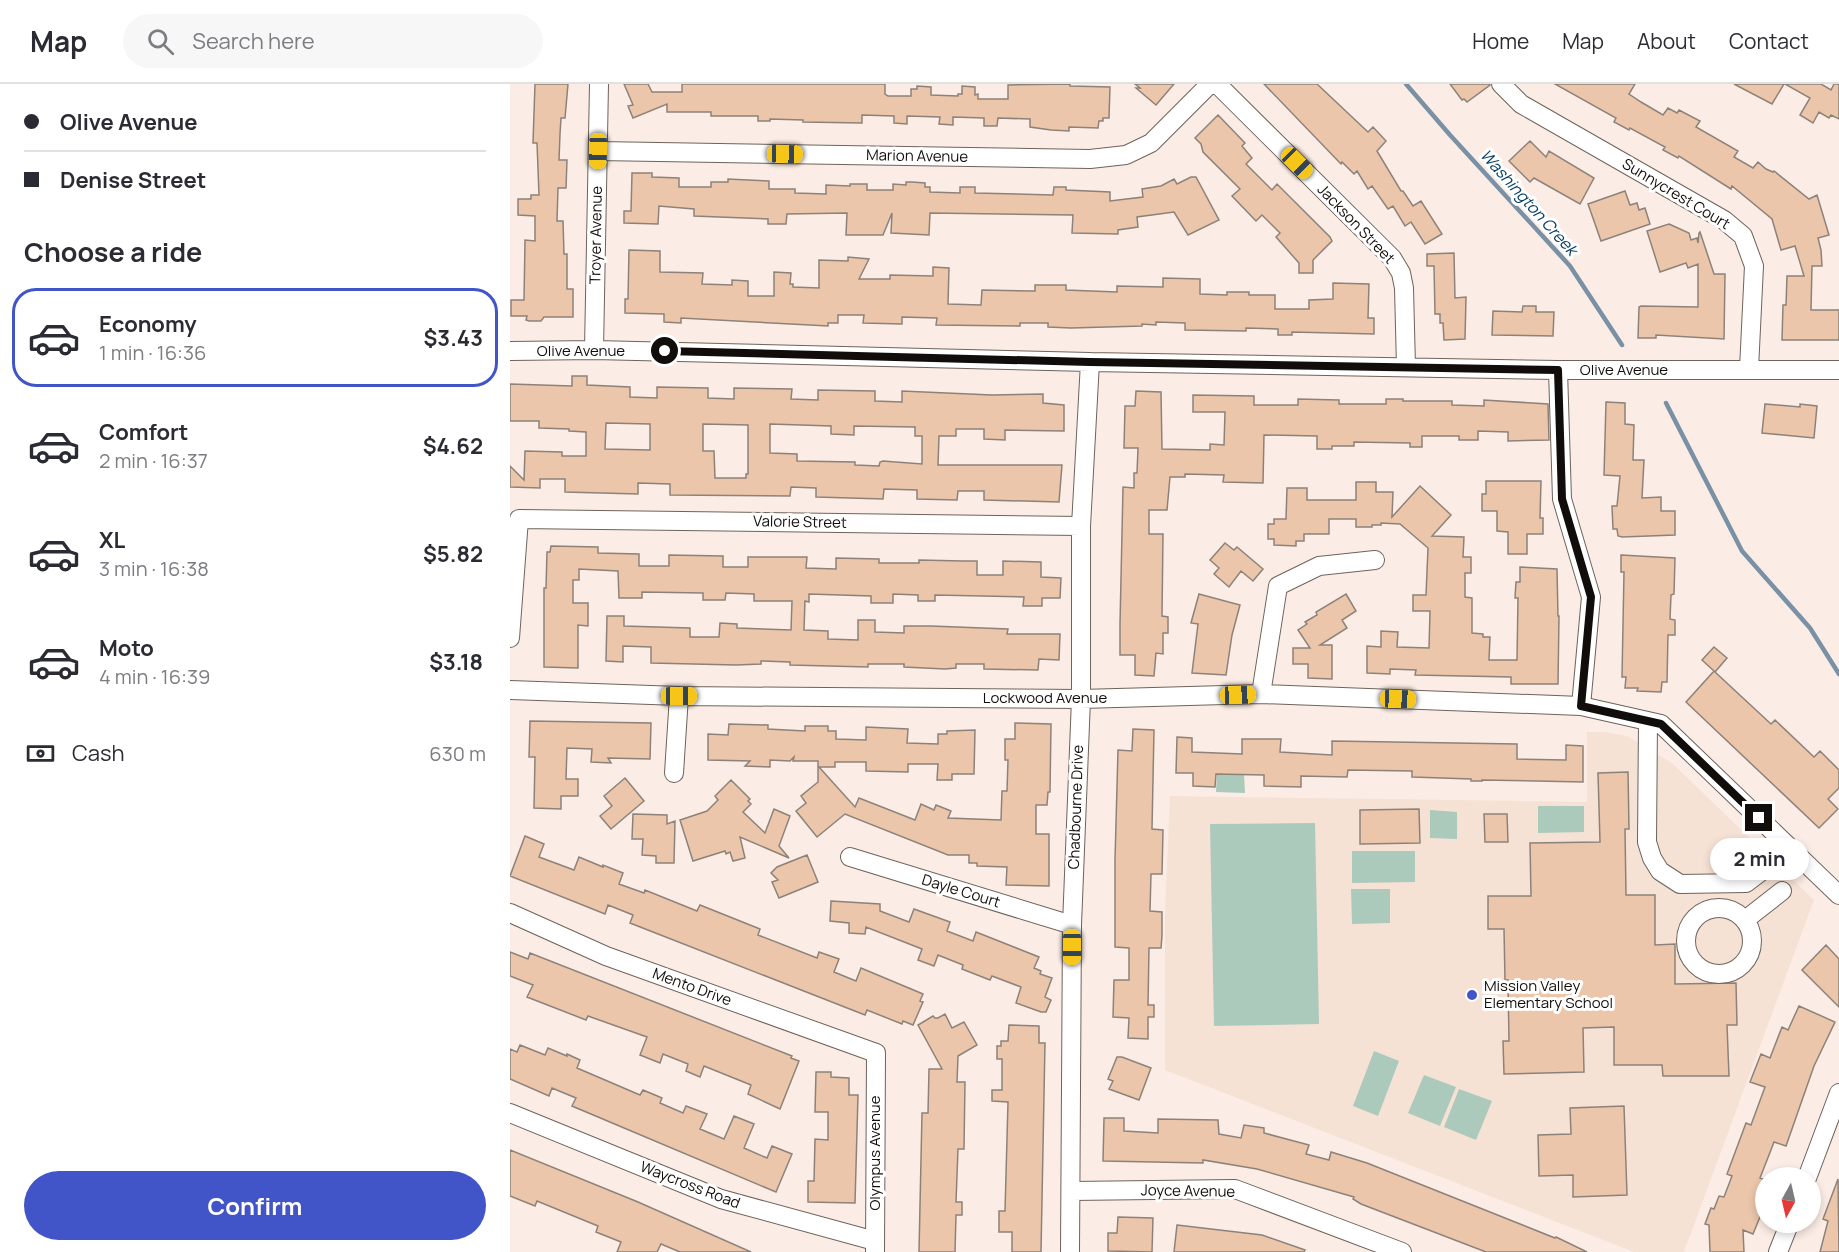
<!DOCTYPE html>
<html lang="en">
<head>
<meta charset="utf-8">
<style>
	:root { --surface:#fff; --page:#f7f7f7; --text:#2b2b33; --muted:#7c7c81; --line:#e1e1e2; --accent:#4155c9 }
	body { margin:0; font-family:Manrope,sans-serif; background:var(--page); color:var(--text); height:100vh; display:flex; flex-direction:column; font-size:22px; white-space:nowrap }
	* { box-sizing:border-box; margin:0 }
	p { font-size:20px; color:var(--muted) }
	.icon { flex:none; width:33px; height:33px; fill:none; stroke:currentColor; stroke-width:2; stroke-linecap:round; stroke-linejoin:round }
	.map { position:relative; flex:1; overflow:hidden }
	.sheet { display:flex; flex-direction:column; background:var(--surface); width:510px }
	.sheet>* { flex:none }
	.hud { display:grid; align-content:center; height:132px; padding:0 24px; background:var(--surface) }
	.needle { width:39px; rotate:188deg }
	.tools { position:absolute; left:1245px; top:1083px; display:grid; gap:12px }
	.tools a { display:grid; place-items:center; width:66px; height:66px; border-radius:50%; background:var(--surface); box-shadow:0 3px 9px #0003; font-size:30px }
	.end { position:absolute; width:27px; height:27px; margin:-14px; border:8px solid #110d0a; background:#fff; box-shadow:0 0 0 3px #fff }
	.from { border-radius:50% }
	.bubble { position:absolute; height:42px; border-radius:21px; background:var(--surface); box-shadow:0 3px 9px #0003; font-size:20px; font-weight:700; line-height:42px; text-align:center }
	.car { position:absolute; width:18px; height:36px; margin:-18px -9px; border-radius:8px; box-shadow:0 0 4px 2px #0007; background:linear-gradient(#f5c518 24%,#345 0 40%,#f5c518 0 76%,#345 0 86%,#f5c518 0) }
	.hud b { display:flex; align-items:center; gap:21px; height:57px; font-size:22px }
	.hud b+b { border-top:2px solid var(--line) }
	.hud i { width:15px; height:15px; background:var(--text) }
	ul { padding:0; list-style:none }
	li { display:flex; align-items:center; gap:18px; height:99px; margin:0 12px 9px; padding:0 12px; border:3px solid transparent; border-radius:24px }
	li div { flex:1 }
	li b { display:block; font-size:22px }
	li em { font-style:normal; font-weight:700 }
	li.on { border-color:var(--accent) }
	li>.icon { width:54px; height:54px; stroke-width:1.5 }
	h2 { padding:0 24px; font-size:27px; line-height:72px }
	.pay { display:flex; align-items:center; gap:15px; height:66px; padding:0 24px; font-size:22px }
	.pay p { margin-inline-start:auto }
	.action { display:flex; gap:12px; margin-top:auto; padding:12px 24px }
	.action a { flex:1; height:69px; border-radius:36px; background:var(--accent); color:#fff; font-size:24px; font-weight:700; line-height:69px; text-align:center }
	header { display:flex; align-items:center; gap:36px; box-sizing:border-box; height:84px; padding:0 30px; background:var(--surface); border-bottom:2px solid var(--line) }
	header strong { font-size:28px }
	nav { display:flex; gap:33px; margin-inline-start:auto; font-size:21px }
	.search { width:420px; height:54px; background:var(--page); display:flex; align-items:center; gap:15px; box-sizing:border-box; padding:0 21px; border-radius:33px; color:var(--muted); font-size:22px }
	main { display:flex; flex:1; min-height:0 }
	.map>svg:first-child { display:block }
	.built { fill:#f6e1d5 }
	.green { fill:#abcabb }
	.lines { fill:none; stroke-linecap:round; stroke-linejoin:round }
	.stream { stroke:#7a91a5; stroke-width:4.5 }
	.building { fill:#ebc6aa; stroke:#8d827a; stroke-width:1.5; fill-rule:evenodd }
	.minor-casing { stroke:#6e635b; stroke-width:20 }
	.minor { stroke:#fff; stroke-width:18 }
	.route { stroke:#110d0a; stroke-width:8 }
	.poi-dot { fill:#4155c9; stroke:#fff; stroke-width:2 }
	.labels { text-anchor:middle; stroke-width:6; stroke-linejoin:round; paint-order:stroke }
	.street-label { font-size:15px; fill:#110d0a; stroke:#fff }
	.poi-label { font-size:15px; fill:#110d0a; stroke:#fff; text-anchor:start }
	.water-label { font-size:16px; font-style:italic; fill:#053e65; stroke:#fff }
</style>
</head>
<body>
<header>
<strong>Map</strong>
<div class="search"><svg class="icon" aria-label="search" viewBox="0 0 24 24"><circle cx="10" cy="10" r="6"/><path d="M15 15l6 6"/></svg>Search here</div>
<nav><a>Home</a><a>Map</a><a>About</a><a>Contact</a></nav>
</header>
<main>
<section class="sheet">
<div class="hud">
<b><i class="from"></i>Olive Avenue</b>
<b><i></i>Denise Street</b>
</div>
<h2>Choose a ride</h2>
<ul>
<li class="on"><svg class="icon" aria-label="car" viewBox="0 0 24 24"><path d="M5 17H2v-5l4-1 3-4h7l3 4 3 1v5h-3M9 17h6M6 11h13"/><circle cx="7" cy="17" r="2"/><circle cx="17" cy="17" r="2"/></svg><div><b>Economy</b><p>1 min · 16:36</p></div><em>$3.43</em></li>
<li><svg class="icon" aria-label="car" viewBox="0 0 24 24"><path d="M5 17H2v-5l4-1 3-4h7l3 4 3 1v5h-3M9 17h6M6 11h13"/><circle cx="7" cy="17" r="2"/><circle cx="17" cy="17" r="2"/></svg><div><b>Comfort</b><p>2 min · 16:37</p></div><em>$4.62</em></li>
<li><svg class="icon" aria-label="car" viewBox="0 0 24 24"><path d="M5 17H2v-5l4-1 3-4h7l3 4 3 1v5h-3M9 17h6M6 11h13"/><circle cx="7" cy="17" r="2"/><circle cx="17" cy="17" r="2"/></svg><div><b>XL</b><p>3 min · 16:38</p></div><em>$5.82</em></li>
<li><svg class="icon" aria-label="car" viewBox="0 0 24 24"><path d="M5 17H2v-5l4-1 3-4h7l3 4 3 1v5h-3M9 17h6M6 11h13"/><circle cx="7" cy="17" r="2"/><circle cx="17" cy="17" r="2"/></svg><div><b>Moto</b><p>4 min · 16:39</p></div><em>$3.18</em></li>
</ul>
<div class="pay"><svg class="icon" aria-label="cash" viewBox="0 0 24 24"><path d="M3 7h18v10H3z"/><circle cx="12" cy="12" r="2"/></svg>Cash<p>630 m</p></div>
<div class="action"><a>Confirm</a></div>
</section>
<div class="map">
<svg width="1329" height="1168" viewBox="0 0 1329 1168">
	<rect width="100%" height="100%" fill="#fbede5"/>
	<!-- built -->
	<path class="built" d="M1077,648H1095L1117,652L1162,679L1304,816L1174,1168H1124L655,986V829L660,712L1077,718Z"/>
	<!-- green -->
	<path class="green" d="M707,689L734,690L735,709L706,708Z
		M1028,722H1074V748L1028,749Z
		M920,726L947,728V755L920,754Z
		M805,739L809,940L704,942L700,740Z
		M842,767H905V798L842,799Z
		M841,805H880V839L842,840Z
		M864,967L889,977L868,1032L843,1022Z
		M914,991L946,1003L930,1042L898,1029Z
		M949,1005L982,1017L966,1056L934,1043Z"/>
	<g class="lines">
		<!-- stream -->
		<path class="stream" d="M896,0L940,51L1060,182L1112,261
			M1156,319L1232,467L1300,544L1329,590"/>
	</g>
	<!-- building -->
	<path class="building" d="M25,0H58L55,34H51L50,50L49,76H57L56,104H48L47,137H53L54,170H57V205H63V233H34L31,237H19L16,236L17,232H1V216H14L15,156L25,157V132L8,131V115H21V111H29L27,59H23Z
		M114,0H138L142,8H172V0H375V10L378,12H401V5H407V2L421,3V11L448,12V10H452V2L465,3V11L468,10V15H498V1L560,0V2L600,3L599,34H593V37H589L588,44L559,43V47L541,46L520,43V35L488,34L487,42H474V34L443,33V41L429,40L430,33L397,32V40L384,39V32L352,31V39L293,38V36L260,35V37H248V32H201V28H157V20L123,34L118,22L123,21Z
		M625,0H664L646,21L626,4H630Z
		M754,0H807L858,48L863,43L876,57L867,67L891,107H893L903,122L911,117L932,150L915,160L901,138L895,142L883,122L878,125L862,102L858,105L847,87L844,90L832,78L831,80Z
		M940,0H980V1L957,18L954,15L952,16Z
		M1045,0H1125L1119,10L1131,18L1153,31L1158,24L1167,29L1169,26L1190,37L1186,43L1228,67L1224,73L1243,84L1248,78L1256,85L1263,88L1264,87L1299,115L1307,111L1319,151L1308,154L1311,166L1312,182H1302L1301,226H1329V256H1272L1273,221H1276L1277,192H1294L1285,162L1271,166L1262,135L1222,102L1221,105L1169,72L1168,74L1153,66L1155,63L1120,44L1119,46L1104,38L1106,34Z
		M1224,0H1274L1262,20Z
		M1275,0H1311L1321,6L1324,0H1329V35L1321,31L1319,34L1309,28L1303,39L1290,31L1300,14Z
		M708,31L735,59L732,62L742,74L736,80L762,106L767,100L820,153L822,157L803,176V189H789V179L766,153L770,149L752,131L746,137L722,112L730,105L693,68L691,60L685,54Z
		M1020,57L1036,73L1039,67L1084,94L1070,120L1024,94L1020,98L999,77Z
		M122,89H142V93L169,94V103H201V98H218V95L259,97V105H285V109L316,110V101L340,102V100H357V106H383V100L396,101V98H402L415,99V103H420V108L450,109V103H465V109L543,111L544,103H556V106L600,108V117L633,113L632,105L651,102L664,95L667,100L681,93H686L709,136L678,151L664,128L627,133L628,143L608,146V150L562,149L563,131L420,129L419,151L381,149L382,129L373,151H336L337,129L277,130L276,140H258V135L184,132V125L149,122L148,140L114,139V127H121Z
		M1115,107L1120,121L1127,119L1129,126L1135,124L1140,140L1091,157L1078,120Z
		M1159,140L1179,149L1181,156L1187,154L1188,159L1189,149L1190,148L1204,190H1215L1214,255L1146,251V254H1128L1129,223L1131,222L1188,223V180L1178,184L1176,179L1150,188L1137,147Z
		M119,166L150,167V188L193,189L192,200L222,201V196L238,197V212H264V188L281,189L280,200H283V203L309,204V176L338,177V173L359,175L349,195H380V191L423,192V183L439,184L438,220L471,221L472,206L525,207V201H556V206L607,208V202L653,203V194L690,195V210L717,211V208H739V211H765V225H799V216L823,215V199L859,200L858,234H864V250L782,248V251H768V245L736,244V247L675,246V239L646,238V241L632,240V242L561,244L538,243V239H510V242L426,241L427,234L392,233V240L353,239L354,231H328V239H318V242L171,234V239L154,238V230L115,229V215H118Z
		M944,169L945,214L956,213L955,255L934,256L933,239H930V230H925L924,182H917V170Z
		M1013,222H1026V228H1044L1043,252L982,251L983,227L1012,228Z
		M62,292H77V301L120,303V313L147,314V303L198,304V314L224,315V304L282,305L281,315L308,316V306L365,307V317L392,318V307L482,311L533,310V319L554,321V347L495,346V356L474,355V345H446V352H429L428,381H552L549,418L474,416V407H448L447,416L407,415V406L374,405L373,415L306,413V404L281,403L280,412L160,411V400L128,399V410L55,408V395H30V404L0,403V382L14,396L15,367L52,368V372H76V348L59,347V345L29,344V337H0V300L62,302ZM96,339L140,340V366L95,365ZM193,340L238,341V390H236V394H205L204,367H193ZM260,340L321,342V350L344,351V342L405,343V352H412V380L373,377L370,378L369,382L345,381V378L287,377V370L260,369Z
		M626,307L651,308L652,365L700,366V360L714,361L715,328H683V311L744,312V321H788V315L829,316V320H876V315H893V317H942V321L974,322V316L1038,320L1039,356L998,357V348L968,347V356H949V352H912V363H900V359L844,358V362H822V365H807V352L754,351L753,399L713,398L714,391L675,390V393H660L657,426H639V450H653L652,532L658,533V549H653V570L646,569L644,592L625,591V571H610V540L613,403L624,404V389H627L628,364H614L615,322H625Z
		M1096,318L1115,319V340L1124,341L1123,376H1134L1132,414L1151,413V427H1165V451L1112,453L1108,452L1107,445H1103L1102,422H1107L1110,392L1094,391Z
		M1255,320L1290,323V320L1307,322L1304,354L1252,349Z
		M976,397H1031L1030,434H1033V450H1017V470H998V448L987,447V427H972V410H976Z
		M846,398H866V408H883L882,433L910,402L941,431L922,452L954,453L953,473H961V489H955V513L962,514V549L973,550V553H980L979,576H1007L1008,514H1005L1006,498H1010V483L1047,485L1048,532H1049L1048,600H1001V593L905,591L906,586L880,585V590L857,589V562L871,563V547L888,548L887,563L919,564L920,527H903V511H916L918,464L890,440L871,439V441H862V443H846V435H819V450H794V457H786V462L764,461V455H758V440H764V435H776L777,404H797V416H846Z
		M715,459L724,466L727,463L753,485L743,497L731,487L719,503L704,490L709,484L700,476Z
		M41,462L88,463V469L129,470V482H159V471L213,472V483H238V473H297L296,484L326,485V474L369,475V479H409V476L453,477H467V491H493V477L531,478V493L551,494L550,514H532V522H513L514,513L425,511V517H408V511L383,510V519H361V512L299,510V518L295,517L294,546L318,547V555L348,556V536H365V548L394,549V542H421L498,545L497,550H550L549,576L529,575L528,586L474,585V580H446V584L435,585L394,583V580H358V583L280,581V578L251,577V580L226,581L141,579V563L113,562V578L96,577L97,532H114V542L180,544V553H209L210,539L227,540V544L281,546L282,517H244V510L216,509L215,516H193V509L132,508V514H109L108,487L69,485V496H63V519H78V542L68,541V584L34,583V504H36L37,468H40Z
		M1111,471L1165,474L1164,510L1161,511L1160,535L1165,536V551H1158L1157,598H1152L1151,608L1127,607L1128,604H1115L1116,593H1112L1114,488H1111Z
		M689,510L730,521L722,551L716,591L682,589L688,540L681,539Z
		M836,510L846,527L832,536L837,544L810,561H822V595L798,594V580H783V564H800L788,546L797,540L795,538L807,531L806,528Z
		M1204,563L1217,574L1205,588L1261,640L1265,636L1304,673L1310,667L1329,686V704L1318,715L1328,725L1309,744L1176,618L1204,587L1192,576Z
		M20,637L141,639L140,675L98,674L101,679L81,678L82,665L57,664L56,695H68V712H51V725L24,724L25,673H19Z
		M505,639L541,640L540,708H538L537,721H526V750H539V802L496,801L497,783L467,782V779H459V771H438L335,730L307,753L286,727L296,719L291,712L308,698V677H283L284,673L280,677L260,676V683L235,682L240,677L198,676V650L218,651L219,640L258,641V645L295,647V642H318V647H326V655L356,656V643L398,645L397,659L428,660V650H437V647L465,646L464,690H442V696H427L428,680H398V688L356,687V678H325V683H309L345,723L349,714L405,736L411,720L424,726L426,721L441,727L438,734L491,736L492,707H497L498,676H495V655H505Z
		M623,645L644,646L642,745L653,746L652,790H641L640,827L652,828V852L651,864H639L638,921H644V933H638V955L618,954L619,934L603,933L604,896H619V864L605,863V776L608,666L622,667Z
		M667,653L682,654V668L732,670V655H771L770,668L822,671V657L1007,660V675L1056,676V661L1073,662V698L972,696V697H961V695L902,693V687L838,686L837,693L791,692V703L754,702V691L706,690L705,703L683,702V689H666Z
		M1118,688L1119,745H1115L1116,811H1145V861L1165,860V900L1226,899L1227,941H1217L1219,992H1153L1152,981H1104V943L1073,944L1074,988L994,990L993,957H999L998,896H995L994,845H978V812H1021L1020,759L1090,758L1088,689Z
		M115,694L134,717L101,745L90,732L102,722L94,712Z
		M221,696L240,715L238,717L241,720L233,728L255,749L264,725L280,732L269,762L279,774L230,753L235,774L223,777L220,768L216,770L215,767L183,777L170,736L197,727L208,716L205,712Z
		M909,725L910,759L850,760V726Z
		M123,730L157,731V740L165,737L164,779H146V772L132,771L133,755H122Z
		M974,730H997L998,758H975Z
		M15,752L34,760L29,773L64,786L69,773L93,783V781L113,789L109,800L134,809L135,806L187,827L190,821L250,845L248,851L307,874L309,868L329,875L324,888L346,897L351,884L413,910L410,917L413,918L403,941L393,937L392,940L357,926L355,931L120,839L123,831L98,821L95,830L0,792Z
		M297,771L308,798L269,814L262,798L268,796L261,789L267,783Z
		M321,817L370,820V827L399,838L404,825L440,838L437,847L463,857L466,848L529,873L524,884L531,887L530,890L542,894L535,913L541,916L536,928H531L506,919L511,903L482,892L480,896L452,885L453,881L428,871L424,882L408,876L412,865L356,843L355,850L339,849V839L320,837Z
		M1316,861L1329,875V923L1292,886Z
		M0,868L18,875L20,869L282,972L281,974L289,977L270,1025L238,1010L241,1001L194,982L190,993L176,987L178,980L153,970L150,979L130,971L137,953L78,932L76,936L17,913L23,901L0,892Z
		M1289,922L1325,938L1304,982L1276,1062L1264,1058L1259,1071L1250,1094L1256,1096V1118L1243,1150L1233,1146L1234,1168H1200L1199,1141L1195,1140L1201,1124L1204,1125L1209,1112L1214,1113L1222,1092L1217,1090L1236,1039L1241,1041L1255,1003L1240,998L1251,970L1260,974L1272,943L1278,946Z
		M435,930L442,944L454,938L467,961L448,972L447,998H455L454,1065H448L446,1118H452V1131H446L445,1168H409L412,1029H418L419,985H432L408,941L423,932L425,934H428Z
		M499,941L529,942V959H535L531,1168H502V1148H489V1127H495L498,1018L482,1017V1006H492V975H487V962H491V957H498Z
		M10,961L35,971L38,964L57,972V970L70,976L67,984L130,1011L133,1006L152,1014L150,1019L173,1029L176,1022L197,1030L190,1045L214,1055L224,1032L244,1040L234,1064L257,1074L262,1062L282,1070L266,1108L62,1022L66,1014L42,1004L39,1012L0,995V965L7,968Z
		M607,973H612L641,984L629,1016L599,1005L603,997L598,995Z
		M306,988H321V993L339,994V1011H348L345,1119L298,1118V1097H304L305,1055L318,1056V1028H305Z
		M1114,1022L1117,1111L1063,1113V1091L1029,1092L1028,1051L1061,1050L1060,1024Z
		M594,1034H614V1047L648,1049V1035L708,1036L709,1050L731,1054L734,1041L754,1044V1049L799,1061L796,1070L819,1076L821,1068L857,1079L1045,1154L1046,1153L1077,1168H976L851,1120L843,1115L844,1113L747,1085L693,1076V1079L593,1077Z
		M0,1066L128,1118L241,1168H170L151,1160L147,1168H107L111,1158L86,1148L88,1142L27,1117L25,1122L0,1112Z
		M1328,1095L1329,1168H1310L1318,1137L1313,1135Z
		M608,1133L643,1134L642,1168L598,1167V1149H607Z
		M667,1141L752,1151L795,1166L794,1168H664Z"/>
	<g class="lines">
		<!-- minor casing -->
		<g class="minor-casing">
			<path id="minor" d="M707,0L882,174L891,189L894,204L896,283
				M991,0L1011,20L1214,136L1233,152L1244,182L1239,285
				M88,67L580,75L616,71L641,59L700,0
				M84,266L89,0
				M0,267L84,266L580,278L1048,286H1329
				M1048,286L1052,415L1081,513L1071,622
				M0,554L9,435L571,442
				M0,606L169,612L571,615L751,610L1071,622L1151,640L1329,811
				M751,610L768,502L809,482L865,476
				M1138,637L1137,758L1142,774L1150,787L1170,800L1236,799L1281,765
				M164,689L169,612
				M340,773L562,841
				M1176 857a33 33 0 1 1 66 0a33 33 0 1 1-66 0Z
				M0,829L96,872L366,969L365,1168
				M1235,836L1272,807
				M0,1029L211,1115L365,1157
				M1297,1094L1329,1009
				M562,1107L725,1105L892,1168
				M560,1168L562,841L571,615V442L580,278
				M1268,1168L1280,1138"/>
		</g>
		<!-- minor -->
		<use href="#minor" class="minor"/>
	</g>
	<g class="lines">
		<!-- route -->
		<path class="route" d="M155,267L580,278L1048,286L1052,415L1081,513L1071,622L1151,640L1249,734"/>
	</g>
	<!-- markers -->
	<circle class="poi-dot" cx="962" cy="911" r="6"/>
	<g class="labels">
		<!-- street labels -->
		<g class="street-label">
			<text transform="translate(407 72) rotate(1)" y="5">Marion Avenue</text>
			<text transform="translate(1166 110) rotate(31)" y="5">Sunnycrest Court</text>
			<text transform="translate(846 140) rotate(46)" y="5">Jackson Street</text>
			<text transform="translate(86 151) rotate(-89)" y="5">Troyer Avenue</text>
			<text x="71" y="272">Olive Avenue</text>
			<text x="1114" y="291">Olive Avenue</text>
			<text transform="translate(290 438) rotate(1)" y="5">Valorie Street</text>
			<text x="535" y="619">Lockwood Avenue</text>
			<text transform="translate(566 723) rotate(-88)" y="5">Chadbourne Drive</text>
			<text transform="translate(451 807) rotate(17)" y="5">Dayle Court</text>
			<text transform="translate(182 903) rotate(20)" y="5">Mento Drive</text>
			<text transform="translate(365 1069) rotate(-90)" y="5">Olympus Avenue</text>
			<text transform="translate(180 1101) rotate(21)" y="5">Waycross Road</text>
			<text transform="translate(678 1107) rotate(1)" y="5">Joyce Avenue</text>
		</g>
		<!-- poi labels -->
		<g class="poi-label">
			<text x="974" y="907">Mission Valley<tspan x="974" dy="17">Elementary School</tspan></text>
		</g>
		<!-- water labels -->
		<g class="water-label">
			<text transform="translate(1019 118) rotate(48)" y="6">Washington Creek</text>
		</g>
	</g>
</svg>
<div class="tools">
<a><svg class="needle" viewBox="-14 -14 28 28"><path d="M0-13l5 13h-10z" fill="#e53935"/><path d="M0 13l5-13h-10z" fill="#7c7c81"/></svg></a>
</div>
<i class="end from" style="left:155px;top:267px"></i>
<i class="end" style="left:1249px;top:734px"></i>
<div class="bubble" style="left:1200px;top:754px;width:99px">2 min</div>
<i class="car" style="left:88px;top:67px;rotate:181deg"></i>
<i class="car" style="left:275px;top:70px;rotate:91deg"></i>
<i class="car" style="left:787px;top:79px;rotate:135deg"></i>
<i class="car" style="left:728px;top:611px;rotate:88deg"></i>
<i class="car" style="left:169px;top:612px;rotate:90deg"></i>
<i class="car" style="left:888px;top:615px;rotate:92deg"></i>
<i class="car" style="left:562px;top:863px;rotate:180deg"></i>
</div>
</main>
</body>
</html>
